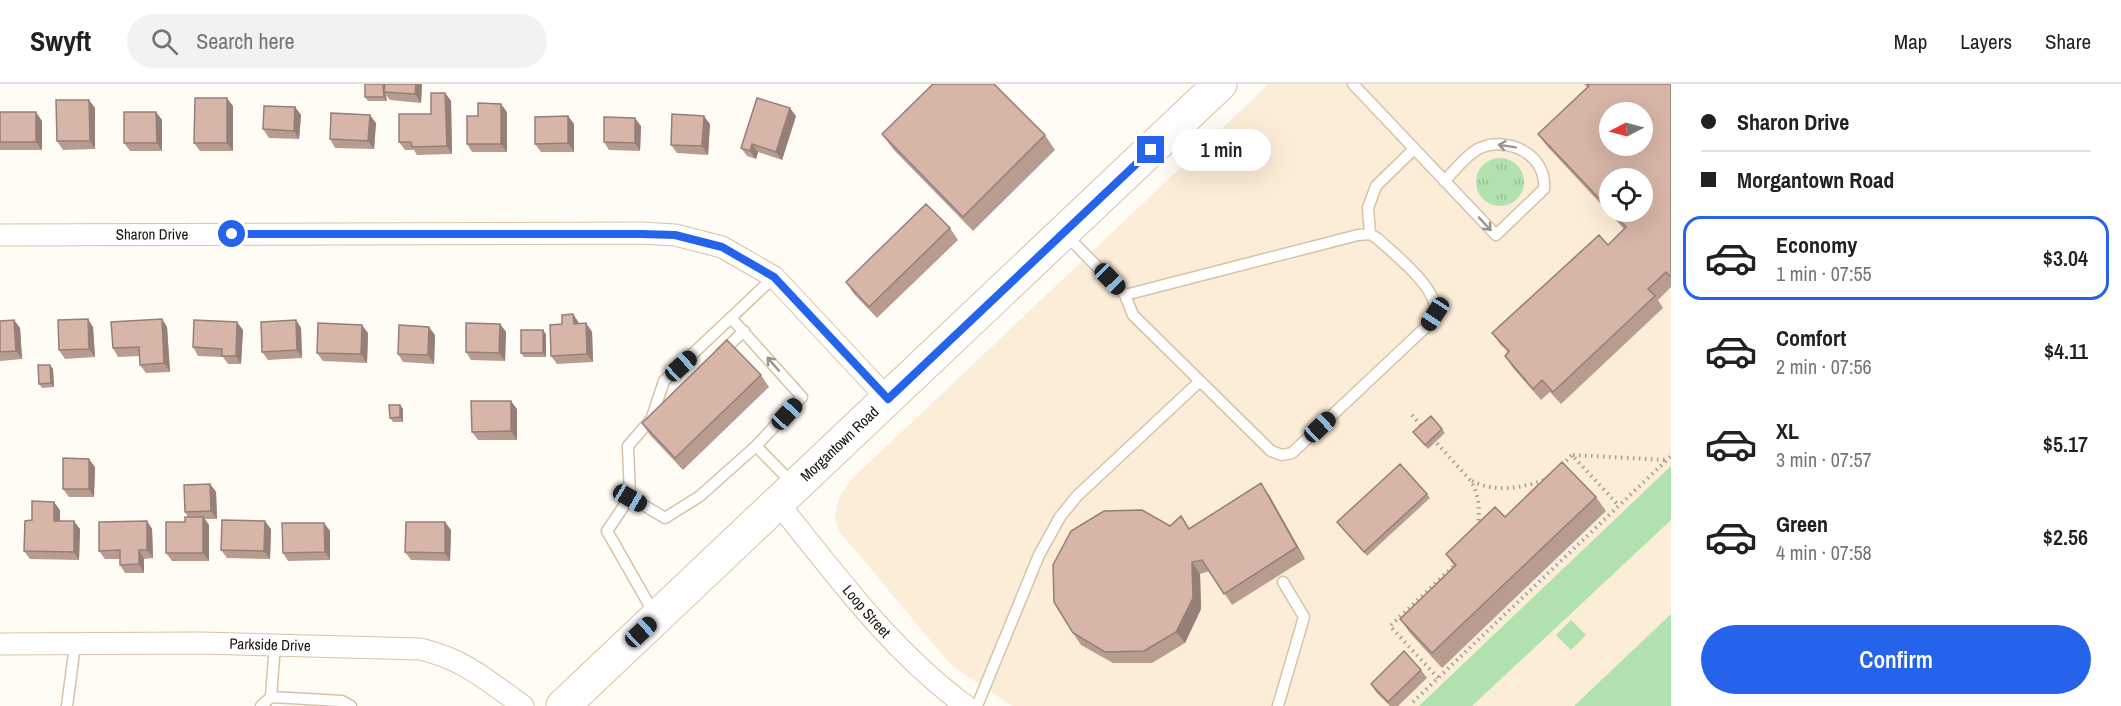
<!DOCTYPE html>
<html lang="en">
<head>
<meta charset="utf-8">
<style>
	:root { --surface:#fff; --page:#f2f2f2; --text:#202124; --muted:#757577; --line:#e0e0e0; --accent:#2563eb }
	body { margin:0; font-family:"Archivo Narrow",sans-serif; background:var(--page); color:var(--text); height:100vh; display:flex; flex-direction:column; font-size:22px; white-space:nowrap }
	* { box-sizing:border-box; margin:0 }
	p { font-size:20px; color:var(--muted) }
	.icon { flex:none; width:33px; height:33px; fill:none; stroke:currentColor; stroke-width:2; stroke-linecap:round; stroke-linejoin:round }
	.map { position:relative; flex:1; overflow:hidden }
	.drawer { display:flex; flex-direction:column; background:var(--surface); width:450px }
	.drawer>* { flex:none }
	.top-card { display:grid; align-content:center; height:132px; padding:0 30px; background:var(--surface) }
	.needle { width:39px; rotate:264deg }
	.fabs { position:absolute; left:1599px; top:18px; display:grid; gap:12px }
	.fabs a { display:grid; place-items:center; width:54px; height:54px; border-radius:50%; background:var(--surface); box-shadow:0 6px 24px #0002; font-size:30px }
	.end { position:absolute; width:27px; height:27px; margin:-14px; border:8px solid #2563eb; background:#fff; box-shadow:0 0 0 3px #fff }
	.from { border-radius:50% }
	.bubble { position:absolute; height:42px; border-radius:21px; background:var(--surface); box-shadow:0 6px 24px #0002; font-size:20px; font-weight:600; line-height:42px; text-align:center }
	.car { position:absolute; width:18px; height:36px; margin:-18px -9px; border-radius:8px; box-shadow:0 0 4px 2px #0007; background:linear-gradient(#222 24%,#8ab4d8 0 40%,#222 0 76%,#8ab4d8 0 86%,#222 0) }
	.top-card b { display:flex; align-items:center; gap:21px; height:57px; font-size:22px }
	.top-card b+b { border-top:2px solid var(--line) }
	.top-card i { width:15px; height:15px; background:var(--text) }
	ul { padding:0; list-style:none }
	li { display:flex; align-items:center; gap:18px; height:84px; margin:0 12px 9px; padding:0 18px; border:3px solid transparent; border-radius:18px }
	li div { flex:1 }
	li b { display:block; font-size:22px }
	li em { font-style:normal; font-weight:600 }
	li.current { border-color:var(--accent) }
	li>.icon { width:54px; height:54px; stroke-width:1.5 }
	.cta { display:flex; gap:12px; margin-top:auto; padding:12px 30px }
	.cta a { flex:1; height:69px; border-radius:36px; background:var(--accent); color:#fff; font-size:24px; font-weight:600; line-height:69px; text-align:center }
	header { display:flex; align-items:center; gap:36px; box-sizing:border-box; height:84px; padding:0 30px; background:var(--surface); border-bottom:2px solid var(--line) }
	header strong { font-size:28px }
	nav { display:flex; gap:33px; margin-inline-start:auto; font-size:21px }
	.search { width:420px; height:54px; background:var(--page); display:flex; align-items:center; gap:15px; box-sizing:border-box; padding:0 21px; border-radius:33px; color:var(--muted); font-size:22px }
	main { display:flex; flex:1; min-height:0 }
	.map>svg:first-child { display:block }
	.built { fill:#fcedd8; fill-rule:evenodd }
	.grass { fill:url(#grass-tufts) }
	.garden { fill:#b1e1ae }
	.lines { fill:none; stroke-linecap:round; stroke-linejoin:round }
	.lane-casing { stroke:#d6c3a7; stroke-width:13 }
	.street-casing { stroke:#d6c3a7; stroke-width:23 }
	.primary-casing { stroke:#d6c3a7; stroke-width:35 }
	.path { stroke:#a29d95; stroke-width:4; stroke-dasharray:1.5 4.5; stroke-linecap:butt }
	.lane { stroke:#fff; stroke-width:10 }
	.street { stroke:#fff; stroke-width:21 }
	.primary { stroke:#fff; stroke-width:33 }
	.wall { fill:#b99c90; fill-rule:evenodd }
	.shaded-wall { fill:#967f76 }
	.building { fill:#d7b5a8; stroke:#967f76; stroke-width:1.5; fill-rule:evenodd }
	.oneway { stroke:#989590 }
	.route { stroke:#2563eb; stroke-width:8 }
	.labels { text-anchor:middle; stroke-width:6; stroke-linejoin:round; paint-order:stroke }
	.street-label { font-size:15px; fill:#1a1309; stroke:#fffbf5 }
</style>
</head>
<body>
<header>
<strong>Swyft</strong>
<div class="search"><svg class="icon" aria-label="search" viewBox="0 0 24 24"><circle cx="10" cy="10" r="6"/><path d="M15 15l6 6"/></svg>Search here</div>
<nav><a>Map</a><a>Layers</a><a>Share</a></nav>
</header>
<main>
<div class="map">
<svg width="1671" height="622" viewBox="0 0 1671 622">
	<defs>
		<pattern id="grass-tufts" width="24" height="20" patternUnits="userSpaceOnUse" patternTransform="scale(1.5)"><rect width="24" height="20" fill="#b1e1ae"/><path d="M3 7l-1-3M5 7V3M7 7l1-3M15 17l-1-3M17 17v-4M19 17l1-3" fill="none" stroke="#98c094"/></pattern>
	</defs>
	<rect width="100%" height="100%" fill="#fffbf5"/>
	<!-- built -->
	<path class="built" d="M1269,0H1671V622H1012L951,581L839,447L835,433L837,421L841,410L853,394ZM1610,28H1642V62H1610ZM1610,94H1642V128H1610Z"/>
	<!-- grass -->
	<path class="grass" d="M1476 98a24 24 0 1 1 48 0a24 24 0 1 1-48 0Z"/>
	<!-- garden -->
	<path class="garden" d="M1671,382V436L1472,622H1419Z
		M1671,530V622H1574Z
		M1571,536L1586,551L1571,566L1556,551Z"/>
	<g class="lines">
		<!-- lane casing -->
		<g class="lane-casing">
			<path id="lane" d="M1353,0L1496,151L1544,105C1547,70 1507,51 1478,65C1465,72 1455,87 1444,97
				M1370,150L1368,124L1376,102L1414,65
				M1067,152L1125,211L1133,231L1271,367L1282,371L1292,369L1428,241C1430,237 1434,233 1435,228C1438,204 1395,171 1378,155L1370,150L1358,151L1125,211
				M721,269L744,247
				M652,333L664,297L774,193
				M653,333L628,362L630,413L607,447L655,531
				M756,362L794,401
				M630,413L665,434L700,412L756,362L802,313L732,235
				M271,613L275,560
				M67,622L75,561
				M261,622L271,613L342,617L351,622
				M977,622L1039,471L1060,433L1077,412L1200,297
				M1278,622L1304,533L1283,498"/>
		</g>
		<!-- street casing -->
		<g class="street-casing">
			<g id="street">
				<path id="s1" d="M0,151L641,149L675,151L722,163L774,193L888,315"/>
				<path id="s2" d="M778,419C836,491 891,567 966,622"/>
				<path id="s3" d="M0,560L201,559L420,565C464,575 488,597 523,622"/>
			</g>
		</g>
		<!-- primary casing -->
		<g class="primary-casing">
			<g id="primary">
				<path id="s4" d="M563,622L1220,0"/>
			</g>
		</g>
		<!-- path -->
		<path class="path" d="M1412,331L1424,345
			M1433,355L1471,397C1479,411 1480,426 1478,442
			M1573,371L1667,376
			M1562,381L1572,371L1619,422
			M1472,397C1496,409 1523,404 1547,395
			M1438,594L1390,542L1458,478
			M1413,618L1671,372"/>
		<!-- lane -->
		<use href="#lane" class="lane"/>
		<!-- street -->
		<use href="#street" class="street"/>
		<!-- primary -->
		<use href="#primary" class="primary"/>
	</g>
	<!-- wall -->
	<path class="wall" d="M365,0H422L421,19L390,16L386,11L387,17H368L365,13Z
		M1584,0H1671V203L1658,216L1663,224L1561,320L1550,308L1541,316L1513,284L1505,272L1508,268L1500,260L1492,249L1608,161L1624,145L1546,61L1538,50L1587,3ZM1610,94L1642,128H1610Z
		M445,9L451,17L452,70L417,71L414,66H405L399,58L431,30Z
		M233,22V67H200L194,59Z
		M295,23L301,31L299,55L269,54L263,45Z
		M95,24V65L63,66L57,57Z
		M0,28L42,37V66H0Z
		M156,28L162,36V67H130L124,59Z
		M507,28V68H472L467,60Z
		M568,32L574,40V68H541L535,60Z
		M796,32L782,76L758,68L756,75L747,72L741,64Z
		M376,39L374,65L335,64L330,55Z
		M710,40L708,71L677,69L671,61Z
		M641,42L640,67L609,66L604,58Z
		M882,50L1045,51L1055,66L973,147L893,65Z
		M950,144L958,156L877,234L854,210L846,198Z
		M573,230L579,240L586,239L592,248L593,278L557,280L551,272L562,240Z
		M162,235L167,243L170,288L146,289L140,281V272L118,273L113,264Z
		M14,236L20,244L22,275L0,277V237Z
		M296,236L301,244L302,274L268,276L262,268Z
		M500,240L506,248L505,277L471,276L466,268Z
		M93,243L95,273L65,275L59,266Z
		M243,246L241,280H228L223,273L198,272L193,263Z
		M368,249L367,279L323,277L317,269Z
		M546,250V273H524L521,269Z
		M435,251L434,280L403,278L398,270Z
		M50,281L53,285L54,303L42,304L39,300Z
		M761,291L769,303L683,386L650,351L642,339Z
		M400,321L403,325V338H393L390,334Z
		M517,325V356H478L472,348Z
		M1442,345L1445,349L1428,365L1413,348Z
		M95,383L94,413H69L63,405Z
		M210,400L216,408L217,435H205L209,441V477H172L166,469L188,433L185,428Z
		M1427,410L1430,414L1367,472L1337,438Z
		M1269,411L1305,475L1232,521L1210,487L1200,490L1201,525L1185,559L1152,579H1113L1081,561L1073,549L1170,442L1190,445Z
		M1596,413L1606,427L1442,584L1410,549L1400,535L1454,482L1446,470L1505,433Z
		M60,426V437L80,445L79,476L30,475L24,467L32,436Z
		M147,437L152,445L153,474L144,475V489H125L120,481V475H105L99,467Z
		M324,439L330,447V476L288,477L283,469Z
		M271,445L270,475L227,474L221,466Z
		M451,446L450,477L411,476L405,468Z
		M1421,586L1427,594L1398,622H1390L1376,608L1371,600Z"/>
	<!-- shaded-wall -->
	<path class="shaded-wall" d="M383,0H386L384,8L386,12L387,17L384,13Z
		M416,0H422L421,19L415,10Z
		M445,9L451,17L452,70L447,62Z
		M227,14L233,22V67L227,59Z
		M89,16L95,24V65L90,57Z
		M501,20L507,28V68L501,60Z
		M295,23L301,31L299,55L294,47Z
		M790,24L796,32L782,76L776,68Z
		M36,28L42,37V66L36,58Z
		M156,28L162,36V67L157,59Z
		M370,31L376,39L374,65L368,57Z
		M568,32L574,40V68L568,59Z
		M704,32L710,40L708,71L702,62Z
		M635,34L641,42L640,67L635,59Z
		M752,60L758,68L756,75L750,67Z
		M573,230L579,239L580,248L574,240Z
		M88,235L93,243L95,273L89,265Z
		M162,235L167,243L170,288L164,279Z
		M14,236L20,244L22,275L16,267Z
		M296,236L301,244L302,274L297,266Z
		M237,238L243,246L241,280L236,272Z
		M586,239L592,248L593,278L587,270Z
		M500,240L506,248L505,277L499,269Z
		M362,241L368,249L367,279L361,270Z
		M429,243L435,251L434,280L428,271Z
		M543,246L546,250V273L543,269Z
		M50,281L53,285L54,303L51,299Z
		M511,317L517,325V356L511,347Z
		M400,321L403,325V338L400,333Z
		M89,375L95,383L94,413L89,405Z
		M1261,399L1269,411L1305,475L1297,463Z
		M210,400L216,408L217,435L211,427Z
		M54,418L60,426V445L54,437Z
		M203,433L209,441V477L203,469Z
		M74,437L80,445L79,476L74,468Z
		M147,437L152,445L153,474L147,466Z
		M265,437L271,445L270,475L264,467Z
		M445,438L451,446L450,477L445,469Z
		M324,439L330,447V476L325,468Z
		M139,466L144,475V489L139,480Z
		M1192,478L1200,490L1201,525L1185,559L1176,548Z"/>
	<!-- building -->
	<path class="building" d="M365,0H383L384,13H365Z
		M385,0H416L415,10L384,8Z
		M933,0H994L1045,51L963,133L882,50Z
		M1587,0H1671V193L1666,188L1648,205L1655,212L1553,308L1542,296L1533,305L1505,272L1509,267L1492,249L1599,151L1608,161L1626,143L1611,128H1642V94H1610V126L1538,50L1589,2ZM1610,28H1642V62H1610Z
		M431,9H445L447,62L412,63L411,58H399V30H431Z
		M195,14H227V59H194Z
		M757,14L790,24L776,68L752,60L750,67L741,64Z
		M56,16H89L90,57H57Z
		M478,19L501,20V60H467V32H478Z
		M264,22L295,23L294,47L263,45Z
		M0,28H36V58H0Z
		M124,28H156L157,59H124Z
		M331,29L370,31L368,57L330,55Z
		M672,30L704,32L702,62L671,61Z
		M568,32V59L535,60V33Z
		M604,33L635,34V59L604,58Z
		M926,120L950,144L869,223L846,198Z
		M573,230L574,240L586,239L587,270L551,272L550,241L562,240V231Z
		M88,235L89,265L59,266L58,236Z
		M162,235L164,279L140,281L139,263L113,264L111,238Z
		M14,236L16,267L0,268V237Z
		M194,236L237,238L236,272H222V265L193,263Z
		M296,236L297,266L262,268L261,238Z
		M318,239L362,241L361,270L317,269Z
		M466,239L500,240L499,269L466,268Z
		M399,241L429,243L428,271L398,270Z
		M521,246H543V269H521Z
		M727,256L761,291L675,374L642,339Z
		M38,281H50L51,299L39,300Z
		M471,317H511V347L472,348Z
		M389,321H400V333L390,334Z
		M1431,332L1442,345L1425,361L1413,348Z
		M63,374L89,375V405H63Z
		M1562,378L1596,413L1432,569L1400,535L1456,481L1446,470L1495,423L1505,433Z
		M1400,380L1427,410L1364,468L1337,438Z
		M1261,399L1297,463L1224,510L1202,476L1192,478L1193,514L1176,548L1144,567L1105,568L1073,549L1054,518L1053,481L1071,447L1104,427L1142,426L1170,442L1181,432L1189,445Z
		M210,400L211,427L185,428L184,401Z
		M32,417L54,418V437H74V468L24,467L25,437L32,436Z
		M185,433H203V469H166V438H185Z
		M222,436L265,437L264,467L221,466Z
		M147,437V466H139V480L120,481V466L99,467V438Z
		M406,438H445V469L405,468Z
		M282,439H324L325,468L283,469Z
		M1404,567L1421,586L1388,618L1371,600Z"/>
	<!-- one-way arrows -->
	<defs><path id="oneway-shaft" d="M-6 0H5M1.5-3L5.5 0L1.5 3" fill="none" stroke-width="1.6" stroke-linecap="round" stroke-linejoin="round" transform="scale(1.5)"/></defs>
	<g class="oneway">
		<use href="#oneway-shaft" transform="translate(1507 62) rotate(-171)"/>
		<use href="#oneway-shaft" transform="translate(1485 140) rotate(47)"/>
		<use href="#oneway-shaft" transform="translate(773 280) rotate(-131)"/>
	</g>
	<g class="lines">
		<!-- route -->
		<path class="route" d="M232,150H641L675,151L722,163L774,193L888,315L1151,66"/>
	</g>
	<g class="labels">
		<!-- street labels -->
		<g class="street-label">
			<text dy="5" stroke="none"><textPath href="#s1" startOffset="152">Sharon Drive</textPath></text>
			<text dy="5" stroke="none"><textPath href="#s4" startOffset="381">Morgantown Road</textPath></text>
			<text dy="5" stroke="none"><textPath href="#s2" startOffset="140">Loop Street</textPath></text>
			<text dy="5" stroke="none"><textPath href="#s3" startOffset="270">Parkside Drive</textPath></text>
		</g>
	</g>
</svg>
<div class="fabs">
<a><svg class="needle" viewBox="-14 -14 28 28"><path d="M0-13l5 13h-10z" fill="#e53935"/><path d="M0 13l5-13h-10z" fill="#757577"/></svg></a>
<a><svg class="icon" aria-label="locate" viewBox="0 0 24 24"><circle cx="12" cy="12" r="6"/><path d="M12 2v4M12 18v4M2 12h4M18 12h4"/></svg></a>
</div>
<i class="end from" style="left:232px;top:150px"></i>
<i class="end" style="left:1151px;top:66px"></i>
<div class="bubble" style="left:1172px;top:45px;width:99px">1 min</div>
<i class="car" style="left:1110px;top:195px;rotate:136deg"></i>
<i class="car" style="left:1435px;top:230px;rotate:213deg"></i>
<i class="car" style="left:681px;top:282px;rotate:48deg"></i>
<i class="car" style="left:787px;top:330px;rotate:43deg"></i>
<i class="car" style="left:1320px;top:343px;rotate:47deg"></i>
<i class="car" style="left:630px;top:414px;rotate:120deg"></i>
<i class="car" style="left:641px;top:548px;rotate:47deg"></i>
</div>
<section class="drawer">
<div class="top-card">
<b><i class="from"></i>Sharon Drive</b>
<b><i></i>Morgantown Road</b>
</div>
<ul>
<li class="current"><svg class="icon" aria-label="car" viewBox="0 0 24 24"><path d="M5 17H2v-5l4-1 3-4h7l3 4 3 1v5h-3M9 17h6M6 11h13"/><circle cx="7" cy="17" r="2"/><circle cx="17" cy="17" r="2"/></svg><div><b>Economy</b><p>1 min · 07:55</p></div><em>$3.04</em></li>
<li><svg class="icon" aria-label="car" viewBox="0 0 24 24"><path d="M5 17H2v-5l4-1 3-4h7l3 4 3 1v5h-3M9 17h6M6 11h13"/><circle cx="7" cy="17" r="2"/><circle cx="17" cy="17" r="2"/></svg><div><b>Comfort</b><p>2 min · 07:56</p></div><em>$4.11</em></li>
<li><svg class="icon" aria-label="car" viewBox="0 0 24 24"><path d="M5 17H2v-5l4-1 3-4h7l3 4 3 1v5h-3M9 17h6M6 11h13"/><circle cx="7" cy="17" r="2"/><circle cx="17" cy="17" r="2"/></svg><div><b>XL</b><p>3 min · 07:57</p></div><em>$5.17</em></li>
<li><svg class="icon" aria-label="car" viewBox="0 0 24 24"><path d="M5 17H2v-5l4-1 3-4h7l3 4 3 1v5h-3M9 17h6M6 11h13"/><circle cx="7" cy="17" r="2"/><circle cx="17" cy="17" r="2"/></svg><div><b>Green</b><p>4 min · 07:58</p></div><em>$2.56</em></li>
</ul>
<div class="cta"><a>Confirm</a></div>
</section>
</main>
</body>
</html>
